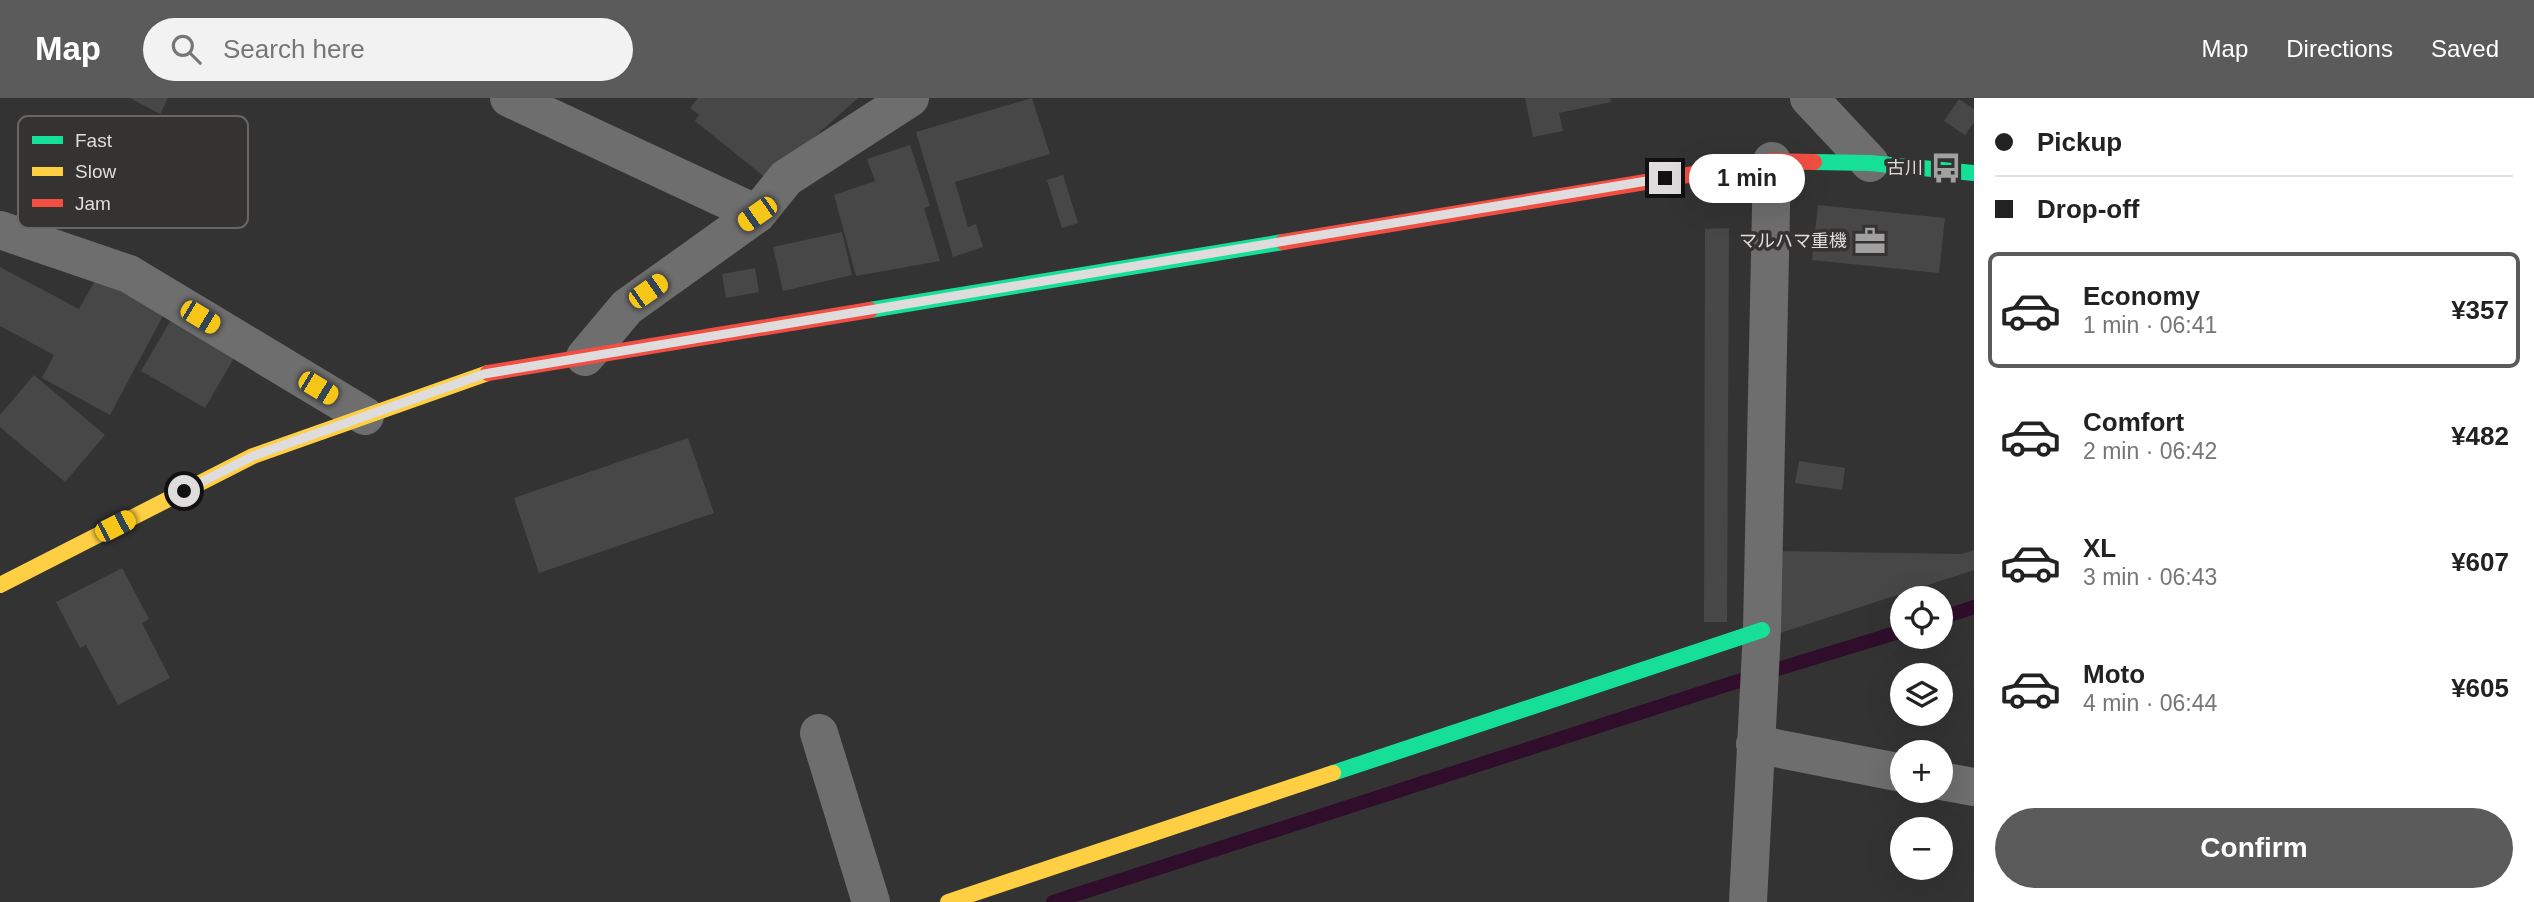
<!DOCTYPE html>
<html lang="en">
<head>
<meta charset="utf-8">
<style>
	:root { --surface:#fff; --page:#f2f2f2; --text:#222; --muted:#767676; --line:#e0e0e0; --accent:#5c5b5b }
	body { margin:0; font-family:Arial,"Noto Sans JP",sans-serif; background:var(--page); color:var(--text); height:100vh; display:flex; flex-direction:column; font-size:26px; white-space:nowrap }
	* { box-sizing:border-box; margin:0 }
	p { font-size:23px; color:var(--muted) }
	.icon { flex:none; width:38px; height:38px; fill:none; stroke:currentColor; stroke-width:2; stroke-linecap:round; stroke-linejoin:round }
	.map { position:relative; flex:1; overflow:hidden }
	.drawer { display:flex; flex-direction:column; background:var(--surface); width:560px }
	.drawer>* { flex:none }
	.top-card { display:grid; align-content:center; height:154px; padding:0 21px; background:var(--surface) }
	.buttons { position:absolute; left:1890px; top:488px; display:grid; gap:14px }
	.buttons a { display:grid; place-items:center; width:63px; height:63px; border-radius:50%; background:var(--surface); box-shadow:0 7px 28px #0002; font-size:35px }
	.end { position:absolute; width:32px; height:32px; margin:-16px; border:9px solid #dedcdc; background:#111; box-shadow:0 0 0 4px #111 }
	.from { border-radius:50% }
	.bubble { position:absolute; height:49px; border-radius:24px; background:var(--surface); box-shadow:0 7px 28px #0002; font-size:23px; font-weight:600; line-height:49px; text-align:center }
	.car { position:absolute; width:21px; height:42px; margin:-21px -10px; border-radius:9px; box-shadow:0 0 5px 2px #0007; background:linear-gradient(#f5c518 24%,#345 0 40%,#f5c518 0 76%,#345 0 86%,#f5c518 0) }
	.top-card b { display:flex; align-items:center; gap:24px; height:66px; font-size:26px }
	.top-card b+b { border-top:2px solid var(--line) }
	.top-card i { width:18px; height:18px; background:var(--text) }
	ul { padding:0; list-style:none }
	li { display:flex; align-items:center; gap:21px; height:116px; margin:0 14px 10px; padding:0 7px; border:4px solid transparent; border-radius:10px }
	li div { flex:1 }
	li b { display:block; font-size:26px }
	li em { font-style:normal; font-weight:600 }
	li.on { border-color:var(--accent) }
	li>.icon { width:63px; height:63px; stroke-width:1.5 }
	.primary-button { display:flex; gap:14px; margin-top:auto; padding:14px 21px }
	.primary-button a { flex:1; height:80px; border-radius:42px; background:var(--accent); color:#fff; font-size:28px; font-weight:600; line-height:80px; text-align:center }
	header { display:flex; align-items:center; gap:42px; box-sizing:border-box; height:98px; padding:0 35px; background:var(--accent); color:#fff }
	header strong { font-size:33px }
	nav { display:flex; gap:38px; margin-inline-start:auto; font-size:24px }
	.search { width:490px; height:63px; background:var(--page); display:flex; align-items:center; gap:18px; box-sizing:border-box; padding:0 24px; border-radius:38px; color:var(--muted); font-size:26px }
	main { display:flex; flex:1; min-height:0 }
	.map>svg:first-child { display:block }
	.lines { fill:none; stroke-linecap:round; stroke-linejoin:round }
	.stream { stroke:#300e2b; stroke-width:14 }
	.building { fill:#484747 }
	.street { stroke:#6e6e6e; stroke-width:38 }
	.fast { stroke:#16e098; stroke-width:16 }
	.slow { stroke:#ffcf43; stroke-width:16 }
	.jam { stroke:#f24e42; stroke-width:16 }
	.route { stroke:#dedcdc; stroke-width:9 }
	.labels { text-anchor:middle; stroke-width:7; stroke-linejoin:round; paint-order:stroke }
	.poi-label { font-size:18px; fill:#dedcdc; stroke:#353232; text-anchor:end }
	.key { fill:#353232; stroke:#686565; stroke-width:2 }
	.key-label { font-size:19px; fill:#dedcdc }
</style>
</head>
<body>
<header>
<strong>Map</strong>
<div class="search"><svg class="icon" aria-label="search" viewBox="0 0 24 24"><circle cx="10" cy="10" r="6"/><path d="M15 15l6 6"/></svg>Search here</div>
<nav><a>Map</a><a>Directions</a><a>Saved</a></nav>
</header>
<main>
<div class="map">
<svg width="1974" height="804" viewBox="0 0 1974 804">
	<rect width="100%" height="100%" fill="#343333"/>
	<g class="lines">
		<!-- stream -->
		<path class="stream" d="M1941,520L1974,509
			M1053,804L1726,587L1902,533"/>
	</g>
	<!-- building -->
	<path class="building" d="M130,0H168L160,16Z
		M698,0H858L767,81L695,23L699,17L690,10Z
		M1032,0L1050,56L955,84L968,129L976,126L983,149L953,159L916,34Z
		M1525,0H1610L1611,4L1559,15L1563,33L1533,39Z
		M1959,1L1974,11V24L1965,37L1944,23Z
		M910,47L930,108L924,110L940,163L856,178L834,97L875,83L867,61Z
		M1063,77L1078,125L1062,130L1047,82Z
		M1818,107L1945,120L1939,175L1812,162Z
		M1729,130L1727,524H1704L1705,131Z
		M842,134L852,177L783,193L773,149Z
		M0,169L79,211L97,179L164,216L110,317L42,280L54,257L0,228Z
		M755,170L759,194L726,200L722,176Z
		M171,222L234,260L205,310L141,273Z
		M34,277L105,337L65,384L0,329V317Z
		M688,340L714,415L539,475L514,400Z
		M1799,363L1845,370L1842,392L1795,385Z
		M1974,452V472L1771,538L1772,453L1962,456Z
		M122,470L149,521L142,525L170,580L118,607L86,547L80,550L56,504Z"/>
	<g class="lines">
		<!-- street -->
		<path class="street" d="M509,0L757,116
			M1809,0L1870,65
			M0,132L129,176L365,318
			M585,259L627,209L757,116L786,80L910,0
			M819,635L871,804
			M1755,646L1902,675
			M1941,683L1974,689
			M1748,804L1762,532L1772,63"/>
		<!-- fast -->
		<path class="fast" d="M1814,64L1870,65L1974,75
			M870,212L1283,144
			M1333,675L1762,532"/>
		<!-- slow -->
		<path class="slow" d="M0,487L253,358L488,275
			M948,804L1333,675"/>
		<!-- jam -->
		<path class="jam" d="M1283,144L1772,63L1814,64
			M488,275L870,212"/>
	</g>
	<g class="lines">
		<!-- route -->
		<path class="route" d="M184,393L253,358L484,276L1665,80"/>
	</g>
	<!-- icons -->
	<defs>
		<g id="bus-bare" transform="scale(2.415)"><path d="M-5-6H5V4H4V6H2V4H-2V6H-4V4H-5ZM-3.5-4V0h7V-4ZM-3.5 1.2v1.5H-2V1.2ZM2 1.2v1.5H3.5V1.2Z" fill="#a2a1a1" stroke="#353232" stroke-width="2.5" paint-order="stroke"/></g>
		<g id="office-bare" transform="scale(2.415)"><path d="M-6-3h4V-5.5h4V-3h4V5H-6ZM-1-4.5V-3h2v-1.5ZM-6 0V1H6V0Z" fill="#a2a1a1" stroke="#353232" stroke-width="2.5" paint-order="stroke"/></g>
	</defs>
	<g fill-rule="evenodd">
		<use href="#bus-bare" x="1946" y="70"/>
		<use href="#office-bare" x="1870" y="143"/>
	</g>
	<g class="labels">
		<!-- poi labels -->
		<g class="poi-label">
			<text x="1923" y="76">古川</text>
			<text x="1847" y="149">マルハマ重機</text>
		</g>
	</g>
	<!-- legend -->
	<rect x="18" y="18" width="230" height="112" rx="10" class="key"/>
	<rect x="32" y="38" width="31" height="8" fill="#16e098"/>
	<rect x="32" y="69" width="31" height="9" fill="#ffcf43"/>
	<rect x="32" y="101" width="31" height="8" fill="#f24e42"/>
	<g class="key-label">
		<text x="75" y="49">Fast</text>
		<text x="75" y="80">Slow</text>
		<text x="75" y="112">Jam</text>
	</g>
</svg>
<div class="buttons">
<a><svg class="icon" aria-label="locate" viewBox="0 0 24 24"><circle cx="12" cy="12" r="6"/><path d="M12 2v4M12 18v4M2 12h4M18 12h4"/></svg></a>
<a><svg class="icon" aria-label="layers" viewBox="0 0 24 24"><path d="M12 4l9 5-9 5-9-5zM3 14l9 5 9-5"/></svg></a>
<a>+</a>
<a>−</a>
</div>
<i class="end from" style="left:184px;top:393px"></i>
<i class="end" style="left:1665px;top:80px"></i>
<div class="bubble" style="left:1689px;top:56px;width:116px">1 min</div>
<i class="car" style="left:757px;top:116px;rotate:235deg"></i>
<i class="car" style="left:648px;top:193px;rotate:55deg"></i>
<i class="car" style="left:200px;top:219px;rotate:121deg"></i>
<i class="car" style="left:318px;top:290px;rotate:121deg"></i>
<i class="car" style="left:115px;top:428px;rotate:63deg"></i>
</div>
<section class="drawer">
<div class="top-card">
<b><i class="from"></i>Pickup</b>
<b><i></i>Drop-off</b>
</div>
<ul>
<li class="on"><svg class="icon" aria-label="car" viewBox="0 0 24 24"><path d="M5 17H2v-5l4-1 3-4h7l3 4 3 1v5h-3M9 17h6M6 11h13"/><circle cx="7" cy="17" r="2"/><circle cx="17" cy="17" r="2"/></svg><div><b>Economy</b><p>1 min · 06:41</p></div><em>¥357</em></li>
<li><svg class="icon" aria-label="car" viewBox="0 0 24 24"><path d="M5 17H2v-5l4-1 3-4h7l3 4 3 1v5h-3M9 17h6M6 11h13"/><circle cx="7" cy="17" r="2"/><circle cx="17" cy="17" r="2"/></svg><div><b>Comfort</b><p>2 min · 06:42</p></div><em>¥482</em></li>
<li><svg class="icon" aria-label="car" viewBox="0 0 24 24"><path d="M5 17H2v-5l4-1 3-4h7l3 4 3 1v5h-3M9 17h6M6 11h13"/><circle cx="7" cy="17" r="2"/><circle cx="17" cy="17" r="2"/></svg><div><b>XL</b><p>3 min · 06:43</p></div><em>¥607</em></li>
<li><svg class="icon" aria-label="car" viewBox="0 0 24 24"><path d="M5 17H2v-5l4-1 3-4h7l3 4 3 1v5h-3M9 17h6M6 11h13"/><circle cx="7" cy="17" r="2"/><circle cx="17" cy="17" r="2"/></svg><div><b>Moto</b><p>4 min · 06:44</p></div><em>¥605</em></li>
</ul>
<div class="primary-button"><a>Confirm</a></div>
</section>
</main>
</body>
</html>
